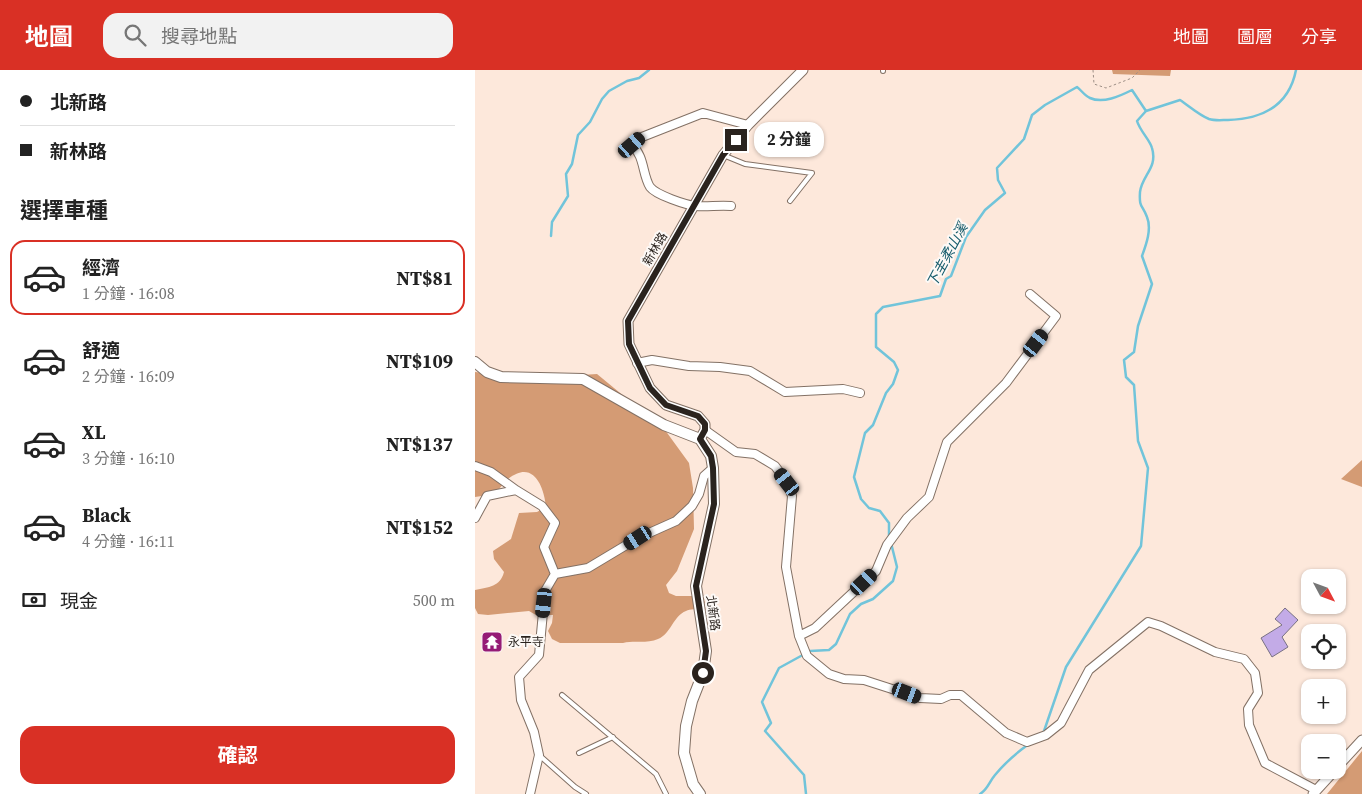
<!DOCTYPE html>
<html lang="zh-TW">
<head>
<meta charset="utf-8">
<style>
	:root { --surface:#fff; --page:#f2f2f2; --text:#222; --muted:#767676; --line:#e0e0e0; --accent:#d93025 }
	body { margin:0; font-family:"Source Serif 4","Noto Sans TC",serif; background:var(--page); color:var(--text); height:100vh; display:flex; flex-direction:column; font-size:19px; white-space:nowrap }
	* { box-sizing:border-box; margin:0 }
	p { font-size:16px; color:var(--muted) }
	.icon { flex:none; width:28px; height:28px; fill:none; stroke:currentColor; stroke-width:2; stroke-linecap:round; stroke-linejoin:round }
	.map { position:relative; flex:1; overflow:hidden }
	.sheet { display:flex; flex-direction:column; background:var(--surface); width:475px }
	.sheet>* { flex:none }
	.top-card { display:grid; align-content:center; height:110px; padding:0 20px; background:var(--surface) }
	.needle { width:32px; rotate:131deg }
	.buttons { position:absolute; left:826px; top:499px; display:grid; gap:10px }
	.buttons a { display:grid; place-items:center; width:45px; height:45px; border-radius:10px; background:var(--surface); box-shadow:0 1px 4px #0004; font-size:25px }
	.end { position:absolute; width:22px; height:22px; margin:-11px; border:6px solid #2a231e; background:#fff; box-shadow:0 0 0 2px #fff }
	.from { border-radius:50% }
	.bubble { position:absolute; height:35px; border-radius:15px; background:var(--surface); box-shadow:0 1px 4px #0004; font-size:16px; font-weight:700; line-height:35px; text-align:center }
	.car { position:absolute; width:15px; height:30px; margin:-15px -8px; border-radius:6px; box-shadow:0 0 4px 1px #0007; background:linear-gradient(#222 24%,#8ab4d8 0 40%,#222 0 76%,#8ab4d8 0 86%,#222 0) }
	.top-card b { display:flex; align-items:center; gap:18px; height:48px; font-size:19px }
	.top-card b+b { border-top:1px solid var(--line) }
	.top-card i { width:12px; height:12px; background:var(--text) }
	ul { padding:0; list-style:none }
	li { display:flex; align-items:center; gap:15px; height:75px; margin:0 10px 8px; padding:0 10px; border:2px solid transparent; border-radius:15px }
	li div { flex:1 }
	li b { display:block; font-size:19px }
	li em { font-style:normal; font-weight:700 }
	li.on { border-color:var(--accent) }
	li>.icon { width:45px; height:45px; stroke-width:1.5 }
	h2 { padding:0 20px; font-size:22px; line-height:60px }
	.pay { display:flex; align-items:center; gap:12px; height:55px; padding:0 20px; font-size:19px }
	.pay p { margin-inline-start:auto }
	.cta { display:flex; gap:10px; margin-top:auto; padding:10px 20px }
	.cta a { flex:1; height:58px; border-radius:15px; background:var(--accent); color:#fff; font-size:20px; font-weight:700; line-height:58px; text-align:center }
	header { display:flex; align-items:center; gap:30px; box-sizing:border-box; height:70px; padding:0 25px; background:var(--accent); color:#fff }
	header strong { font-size:24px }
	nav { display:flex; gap:28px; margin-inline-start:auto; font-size:18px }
	.search { width:350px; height:45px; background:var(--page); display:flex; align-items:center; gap:12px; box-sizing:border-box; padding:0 18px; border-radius:15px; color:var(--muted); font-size:19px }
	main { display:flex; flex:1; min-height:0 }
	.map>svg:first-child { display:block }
	.forest { fill:#d49b74 }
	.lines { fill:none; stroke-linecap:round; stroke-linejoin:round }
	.stream { stroke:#71c4da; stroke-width:2.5 }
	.building { fill:#c3abe7; stroke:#787183 }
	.service-casing { stroke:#837165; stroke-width:6 }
	.minor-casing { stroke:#837165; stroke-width:10 }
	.tertiary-casing { stroke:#837165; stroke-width:11 }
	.secondary-casing { stroke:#837165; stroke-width:12 }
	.path { stroke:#9e8f86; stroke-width:1; stroke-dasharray:2.5 2.5; stroke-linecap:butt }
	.service { stroke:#fff; stroke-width:4 }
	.minor { stroke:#fff; stroke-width:8 }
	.tertiary { stroke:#fff; stroke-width:9 }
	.secondary { stroke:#fff; stroke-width:10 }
	.route { stroke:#2a231e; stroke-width:6 }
	.labels { text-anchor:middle; stroke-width:4; stroke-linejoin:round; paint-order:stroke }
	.street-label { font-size:12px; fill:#2a231e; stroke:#fdf9f6 }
	.poi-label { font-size:12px; fill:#2a231e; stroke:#fdf9f6; text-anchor:start }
	.water-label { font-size:14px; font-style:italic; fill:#155b6b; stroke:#fdf9f6 }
</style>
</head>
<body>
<header>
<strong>地圖</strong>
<div class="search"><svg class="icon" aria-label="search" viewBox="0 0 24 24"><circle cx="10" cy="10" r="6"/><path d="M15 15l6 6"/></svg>搜尋地點</div>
<nav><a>地圖</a><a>圖層</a><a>分享</a></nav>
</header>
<main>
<section class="sheet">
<div class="top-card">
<b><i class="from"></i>北新路</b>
<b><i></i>新林路</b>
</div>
<h2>選擇車種</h2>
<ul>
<li class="on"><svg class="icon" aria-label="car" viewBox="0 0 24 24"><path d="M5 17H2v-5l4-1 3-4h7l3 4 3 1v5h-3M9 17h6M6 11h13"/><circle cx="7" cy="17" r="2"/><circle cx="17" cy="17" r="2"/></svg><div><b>經濟</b><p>1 分鐘 · 16:08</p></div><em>NT$81</em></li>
<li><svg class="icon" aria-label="car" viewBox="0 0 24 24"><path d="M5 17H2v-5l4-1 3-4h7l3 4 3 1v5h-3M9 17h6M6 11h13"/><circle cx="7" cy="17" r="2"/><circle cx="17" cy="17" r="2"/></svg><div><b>舒適</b><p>2 分鐘 · 16:09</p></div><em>NT$109</em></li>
<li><svg class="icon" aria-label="car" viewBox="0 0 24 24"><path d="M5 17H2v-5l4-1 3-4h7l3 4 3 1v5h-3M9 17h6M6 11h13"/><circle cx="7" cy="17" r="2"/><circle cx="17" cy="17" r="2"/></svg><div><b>XL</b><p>3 分鐘 · 16:10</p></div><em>NT$137</em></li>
<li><svg class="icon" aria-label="car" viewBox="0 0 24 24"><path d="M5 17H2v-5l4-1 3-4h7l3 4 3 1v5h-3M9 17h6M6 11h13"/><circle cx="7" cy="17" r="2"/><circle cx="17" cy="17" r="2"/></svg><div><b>Black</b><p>4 分鐘 · 16:11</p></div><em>NT$152</em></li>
</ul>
<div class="pay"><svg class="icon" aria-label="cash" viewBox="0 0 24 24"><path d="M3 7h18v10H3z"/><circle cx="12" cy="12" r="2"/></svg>現金<p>500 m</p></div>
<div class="cta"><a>確認</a></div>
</section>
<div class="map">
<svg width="887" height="724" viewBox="0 0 887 724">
	<rect width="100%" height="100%" fill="#fde8db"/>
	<!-- forest -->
	<path class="forest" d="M637,0H696L695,6L638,4Z
		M0,302L83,311L106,305L122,304L190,360L214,393L218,418L219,459L202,501L191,515L194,523L201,526H224L230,532L227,538C222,539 215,539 211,541C198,546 196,564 183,569C172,574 159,570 148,573H85L77,569L73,561L77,553L78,545H61L54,541L13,545L3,544L0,538V520C14,517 25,517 29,502L19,489L18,481L36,469L44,443L62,442L71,437C69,416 58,389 33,409C28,413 24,420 20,424L0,427Z
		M887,390V417L866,409Z
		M887,681V724H852Z"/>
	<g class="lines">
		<!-- stream -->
		<path class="stream" d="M76,166L77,152L93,126L91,104L97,94L103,65L115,52L127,29L134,21L152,11L164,8L174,0
			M414,468V453L405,441L394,438L386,429L379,407L390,363L398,355L411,323L418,314L423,300L419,292L401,277V244L408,237L465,226L471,209L476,206L491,167L510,140L530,123L523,110L522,98L549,69L557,45L570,35L602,17C606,20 610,26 615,28C628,34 645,26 657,20L671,41L705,30C714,36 724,45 734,49C740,51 747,50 753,50C787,49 814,36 821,0
			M568,664L591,597L666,476L673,398L663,371L659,315L651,307L649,290L659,282L663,256L677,214L667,186C671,175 677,159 672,147C667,134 664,138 665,122C667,105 683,98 677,78C675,70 665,61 662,51L671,41
			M331,724L329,705L290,661L296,653L287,632L304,598L335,581L354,580L361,574L375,544L386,534L398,529L418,511L422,497L416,473
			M505,724C513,719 514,712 520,705C530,693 541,683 554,674"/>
	</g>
	<!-- building -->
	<path class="building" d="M810,538L823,550L807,567L813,577L797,587L786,568L807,555L800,549Z"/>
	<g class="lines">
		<!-- service casing -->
		<g class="service-casing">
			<path id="service" d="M408,1V0
				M248,85L270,94L337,103L315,131
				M87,625L181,704L191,724
				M104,683L138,667
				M64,685L100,717L111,724"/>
		</g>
		<!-- minor casing -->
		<g class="minor-casing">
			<path id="minor" d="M256,136C244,135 232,137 221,136C211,135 181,125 175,117C167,104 170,87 157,75L167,67L228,43L273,55
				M162,293L177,290L214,296L245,297L275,301L310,322L368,319L385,323
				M230,360L261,382L280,384L300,396L312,412L317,426L311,497L324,566L332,586L354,604L369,609L389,610L445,628L466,629L475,625H486L531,663L552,672L571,665L586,653L614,600L673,552L686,556L740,582L769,589L780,603L783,623L773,639L774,655L790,693L841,720
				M0,396L16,402L41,420
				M0,448L12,426L41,420L67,436L80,453L69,477L80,504
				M324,566L340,558L401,501L412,475L432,448L454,427L472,372L531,313L581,246L555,224
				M55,724L64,685L59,662L46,630L44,607L64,585L70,521L80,504L113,498L163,468L201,451L217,436L224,424L229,406L238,398"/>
		</g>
		<!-- tertiary casing -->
		<g class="tertiary-casing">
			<path id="tertiary" d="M225,369L230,360V354L223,346L191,335L175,318L154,274L153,251L248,85L273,55L328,0
				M862,697L887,670
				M838,724L860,700"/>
		</g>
		<!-- secondary casing -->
		<g class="secondary-casing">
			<path id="secondary" d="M0,292L12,302L26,307L108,309L189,355L225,369L236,386L238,398L239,434L221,516L231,581L228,603L217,631L211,656L209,683L218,714L225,724"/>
		</g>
		<!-- path -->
		<path class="path" d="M618,0L619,14L631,18L657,8L665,0"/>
		<!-- service -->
		<use href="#service" class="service"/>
		<!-- minor -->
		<use href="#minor" class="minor"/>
		<!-- tertiary -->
		<use href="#tertiary" class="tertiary"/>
		<!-- secondary -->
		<use href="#secondary" class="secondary"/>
	</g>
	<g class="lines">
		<!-- route -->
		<path class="route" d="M228,603L231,581L221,516L239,434L238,398L236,386L225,369L230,360V354L223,346L191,335L175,318L154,274L153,251L248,85L261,70"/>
	</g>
	<!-- icons -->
	<defs>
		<g id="temple-square" transform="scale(1.125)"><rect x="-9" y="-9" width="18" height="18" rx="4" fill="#951b76" stroke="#fdf9f6"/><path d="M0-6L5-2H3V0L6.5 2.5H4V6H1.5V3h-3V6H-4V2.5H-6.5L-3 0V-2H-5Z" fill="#fff"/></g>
	</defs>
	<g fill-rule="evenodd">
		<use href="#temple-square" x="17" y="572"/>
	</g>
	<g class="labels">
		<!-- street labels -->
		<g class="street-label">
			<text transform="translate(180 179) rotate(-60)" y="4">新林路</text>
			<text transform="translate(238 543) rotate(82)" y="4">北新路</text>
		</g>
		<!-- poi labels -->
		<g class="poi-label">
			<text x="33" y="576">永平寺</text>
		</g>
		<!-- water labels -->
		<g class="water-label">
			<text transform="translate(472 185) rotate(-62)" y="5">下圭柔山溪</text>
		</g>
	</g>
</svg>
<div class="buttons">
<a><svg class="needle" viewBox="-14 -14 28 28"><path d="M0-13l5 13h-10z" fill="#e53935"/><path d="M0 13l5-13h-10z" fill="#767676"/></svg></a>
<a><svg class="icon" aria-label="locate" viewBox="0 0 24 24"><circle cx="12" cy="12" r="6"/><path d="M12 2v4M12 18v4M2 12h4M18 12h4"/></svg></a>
<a>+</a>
<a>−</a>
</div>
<i class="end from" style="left:228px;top:603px"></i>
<i class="end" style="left:261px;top:70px"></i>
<div class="bubble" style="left:279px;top:52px;width:70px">2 分鐘</div>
<i class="car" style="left:157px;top:75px;rotate:49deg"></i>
<i class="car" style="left:561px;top:273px;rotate:37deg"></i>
<i class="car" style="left:312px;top:412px;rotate:322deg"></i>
<i class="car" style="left:163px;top:468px;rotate:237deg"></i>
<i class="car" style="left:389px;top:512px;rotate:47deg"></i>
<i class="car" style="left:69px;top:533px;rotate:186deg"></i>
<i class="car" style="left:432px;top:623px;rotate:111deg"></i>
</div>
</main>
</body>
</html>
